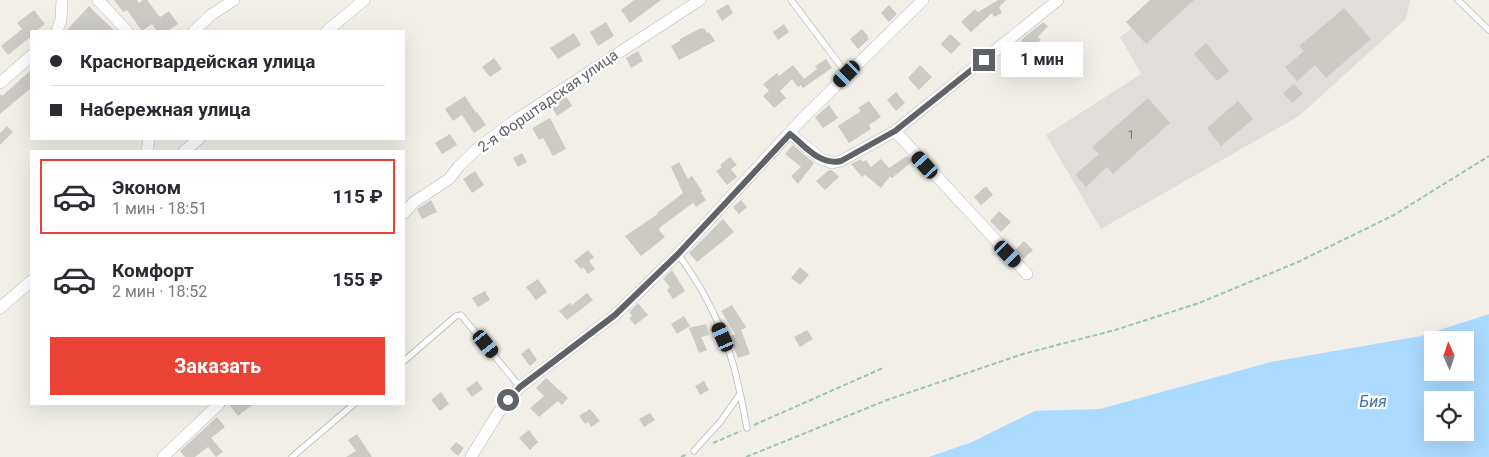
<!DOCTYPE html>
<html lang="ru">
<head>
<meta charset="utf-8">
<style>
	:root { --surface:#fff; --page:#f7f7f7; --text:#2b2b33; --muted:#7c7c81; --line:#e1e1e2; --accent:#ea4335 }
	body { margin:0; font-family:Roboto,sans-serif; background:var(--page); color:var(--text); height:100vh; display:flex; flex-direction:column; font-size:19px; white-space:nowrap }
	* { box-sizing:border-box; margin:0 }
	p { font-size:16px; color:var(--muted) }
	.icon { flex:none; width:28px; height:28px; fill:none; stroke:currentColor; stroke-width:2; stroke-linecap:round; stroke-linejoin:round }
	.map { position:relative; flex:1; overflow:hidden }
	.panel { position:absolute; left:30px; top:150px; width:375px; height:255px; display:flex; flex-direction:column; background:var(--surface); border-radius:0px; box-shadow:0 5px 20px #0002 }
	.panel>* { flex:none }
	.guide { position:absolute; left:30px; top:30px; width:375px; height:110px; border-radius:0px; box-shadow:0 5px 20px #0002; display:grid; align-content:center; height:110px; padding:0 20px; background:var(--surface) }
	.needle { width:32px; rotate:357deg }
	.controls { position:absolute; left:1424px; top:331px; display:grid; gap:10px }
	.controls a { display:grid; place-items:center; width:50px; height:50px; border-radius:0px; background:var(--surface); box-shadow:0 5px 20px #0002; font-size:25px }
	.end { position:absolute; width:22px; height:22px; margin:-11px; border:6px solid #5f6368; background:#fff; box-shadow:0 0 0 2px #fff }
	.from { border-radius:50% }
	.bubble { position:absolute; height:35px; border-radius:0px; background:var(--surface); box-shadow:0 5px 20px #0002; font-size:16px; font-weight:700; line-height:35px; text-align:center }
	.car { position:absolute; width:15px; height:30px; margin:-15px -8px; border-radius:6px; box-shadow:0 0 4px 1px #0007; background:linear-gradient(#222 24%,#8ab4d8 0 40%,#222 0 76%,#8ab4d8 0 86%,#222 0) }
	.guide b { display:flex; align-items:center; gap:18px; height:48px; font-size:19px }
	.guide b+b { border-top:1px solid var(--line) }
	.guide i { width:12px; height:12px; background:var(--text) }
	ul { padding:9px 0 0; list-style:none }
	li { display:flex; align-items:center; gap:15px; height:75px; margin:0 10px 8px; padding:0 10px; border:2px solid transparent; border-radius:0px }
	li div { flex:1 }
	li b { display:block; font-size:19px }
	li em { font-style:normal; font-weight:700 }
	li.current { border-color:var(--accent) }
	li>.icon { width:45px; height:45px; stroke-width:1.5 }
	.cta { display:flex; gap:10px; margin-top:auto; padding:10px 20px }
	.cta a { flex:1; height:58px; border-radius:0px; background:var(--accent); color:#fff; font-size:20px; font-weight:700; line-height:58px; text-align:center }
	.map>svg:first-child { display:block }
	.industrial { fill:#e0deda }
	.water { fill:#aadaff; fill-rule:evenodd }
	.building { fill:#cccac5 }
	.lines { fill:none; stroke-linecap:round; stroke-linejoin:round }
	.lane-casing { stroke:#b5b8bc; stroke-width:7 }
	.street-casing { stroke:#b5b8bc; stroke-width:12 }
	.path { stroke:#9cc7a9; stroke-width:2; stroke-dasharray:5 2.5; stroke-linecap:butt }
	.lane { stroke:#fff; stroke-width:5.5 }
	.street { stroke:#fff; stroke-width:11 }
	.route { stroke:#5f6368; stroke-width:6 }
	.labels { text-anchor:middle; stroke-width:4.5; stroke-linejoin:round; paint-order:stroke }
	.number-label { font-size:12px; fill:#7a7d7f }
	.street-label { font-size:15px; fill:#5f6368; stroke:#fff }
	.water-label { font-size:16px; font-style:italic; fill:#4174aa; stroke:#fff }
</style>
</head>
<body>
<div class="map">
<svg width="1489" height="457" viewBox="0 0 1489 457">
	<rect width="100%" height="100%" fill="#f1efe8"/>
	<!-- industrial -->
	<path class="industrial" d="M1169,0H1410L1406,19L1299,116L1101,229L1046,135L1141,74L1120,37Z"/>
	<!-- water -->
	<path class="water" d="M1489,314V457H929L972,442L1035,411L1100,409L1271,362L1421,336ZM1432,340H1465V372H1432ZM1432,400H1465V432H1432Z"/>
	<!-- building -->
	<path class="building" d="M114,0H137L139,3L143,0H147L160,17L169,11L178,24L167,31H157L152,24L142,31L127,10L123,12Z
		M634,0H661L630,23L621,10Z
		M998,0H1006L999,7L1002,13L994,17L992,13L971,32L961,22L975,9L978,12Z
		M1150,0H1194L1146,44L1126,22Z
		M728,4L733,13L722,21L716,11Z
		M889,5L897,14L889,22L881,13Z
		M89,6L100,17L115,31H66Z
		M1344,8L1371,39L1326,78L1315,65L1297,81L1285,67L1304,51L1299,46Z
		M34,10L45,24L36,31H31V40L29,38L8,55L1,46L22,29L17,23Z
		M606,22L614,36L598,46L590,32Z
		M1043,22L1048,26L1038,37L1041,40L1029,50L1021,40Z
		M784,24L789,32L778,40L773,32Z
		M701,28V29L704,28L707,33L709,32L715,41L679,60L671,46L680,41V39Z
		M862,29L868,36L867,37L869,39L858,49L850,39Z
		M574,33L581,45L558,59L550,48Z
		M950,34L961,44L951,54L941,44Z
		M1206,43L1229,71L1217,81L1194,54Z
		M638,51L643,61L631,68L626,58Z
		M1030,52L1037,59L1031,65L1024,57Z
		M494,58L502,69L490,77L482,67Z
		M826,59L832,68L803,88L801,85L798,87L792,79L780,91L786,98L774,108L763,96L769,91L763,84L777,73L779,76L793,65L804,79L817,69L815,66Z
		M920,65L932,77L919,90L908,78Z
		M31,70V88L0,114V94L2,96Z
		M1294,84L1303,94L1292,103L1283,93Z
		M896,92L905,103L896,111L887,100Z
		M465,96L476,113L477,112L486,125L474,133L462,115L453,121L445,109Z
		M566,96L572,106L557,116L551,106Z
		M1148,98L1170,123L1113,174L1107,167L1086,187L1075,175L1099,154L1092,147Z
		M869,101L881,117L869,125L871,129L849,143L838,126L861,111L858,108Z
		M1238,101L1253,119L1221,146L1207,128Z
		M829,105L838,118L823,128L815,117Z
		M550,118L566,149L553,156L543,138L539,140L532,128Z
		M7,126L13,132L0,145V133Z
		M450,134L457,145L442,154L435,143Z
		M793,145L814,163L798,184L791,176L801,167L785,154Z
		M522,153L527,162L518,167L513,158Z
		M907,156L913,161L892,178L890,176L881,188L865,175L862,177L851,164L861,159L863,162L866,160L871,167L881,159L889,168Z
		M730,157L737,165L731,169L737,177L727,185L716,171L722,167L720,165Z
		M679,162L688,179L692,176L702,191L701,193L706,200L696,207L693,203L659,228L660,229L659,230L665,237L641,256L625,236L658,214L657,213L683,193L671,167Z
		M829,170H832L839,177L825,190L816,181Z
		M475,171L484,185L472,193L463,179Z
		M986,186L993,195L981,205L974,197Z
		M431,200L437,212L422,219L417,209Z
		M741,200L747,207L739,214L733,207Z
		M999,211L1011,222L1001,232L990,221Z
		M723,219L734,232L697,262L689,253Z
		M1024,241L1033,250L1023,259L1015,250Z
		M588,250L594,257L589,261L595,269L588,274L583,267L581,269L574,261Z
		M800,267L809,275L800,285L791,278Z
		M672,270L685,291L673,299L667,290L670,287L663,279Z
		M538,279L547,292L536,300L526,287Z
		M485,291L490,300L478,307L472,298Z
		M587,293L593,300L567,320L559,311L570,303L572,305Z
		M638,303L648,315L635,325L629,318L632,316L629,312Z
		M732,305L746,327L741,330L750,354L738,358L729,337L735,334L721,311Z
		M684,316L690,326L677,334L671,324Z
		M706,324L709,335L701,337L707,350L699,353L689,328Z
		M807,330L813,339L800,347L794,337Z
		M529,348L537,360L530,366L521,354Z
		M546,378L568,398L562,405L558,401L539,417L530,408L544,396L536,388Z
		M477,381L483,389L472,397L466,389Z
		M704,381L709,390L700,395L695,386Z
		M441,392L449,404L440,411L431,400Z
		M229,404H253L238,416Z
		M590,409L600,421L591,427L588,422L585,424L579,416Z
		M650,413L655,420L644,427L639,419Z
		M217,417L225,427L211,438L223,452L216,457L208,447L195,457H185L180,451Z
		M529,430L538,442L530,450L519,438Z
		M357,434L372,457H346L356,451L348,440Z
		M456,442L464,448L458,456L450,449Z"/>
	<g class="lines">
		<!-- lane casing -->
		<g class="lane-casing">
			<path id="lane" d="M791,0L847,74
				M1458,0L1489,30
				M678,254C702,287 722,325 733,364C739,385 743,407 747,428
				M404,361L456,316L461,315L520,387
				M694,451L721,421L740,394
				M292,457L354,404"/>
		</g>
		<!-- street casing -->
		<g class="street-casing">
			<path id="street" d="M98,0L127,31
				M57,31L61,20L62,0
				M194,31L211,15L234,0
				M327,31L364,0
				M0,83L31,56
				M895,131L1027,274
				M790,133L821,159L832,163L841,161L895,131L1058,0
				M147,151L149,139
				M184,151L199,139
				M404,213L414,202L449,179L459,166L479,147L517,119L700,0
				M0,308L31,281
				M163,457L219,404
				M471,457L498,413L520,387L615,315L678,254L803,118L923,0"/>
		</g>
		<!-- path -->
		<path class="path" d="M754,425L883,368
			M713,443L741,431
			M681,457L688,454
			M746,457L887,400L1023,354L1115,330L1199,303L1298,262L1394,215L1489,156"/>
		<!-- lane -->
		<use href="#lane" class="lane"/>
		<!-- street -->
		<use href="#street" class="street"/>
	</g>
	<g class="lines">
		<!-- route -->
		<path class="route" d="M508,400L520,387L615,315L678,254L790,134C805,146 820,166 841,161L895,131L984,60"/>
	</g>
	<g class="labels">
		<!-- number labels -->
		<g class="number-label">
			<text x="1131" y="139">1</text>
		</g>
		<!-- street labels -->
		<g class="street-label">
			<text transform="translate(548 101) rotate(-35)" y="5">2-я Форштадская улица</text>
		</g>
		<!-- water labels -->
		<g class="water-label">
			<text x="1373" y="407">Бия</text>
		</g>
	</g>
</svg>
<div class="controls">
<a><svg class="needle" viewBox="-14 -14 28 28"><path d="M0-13l5 13h-10z" fill="#e53935"/><path d="M0 13l5-13h-10z" fill="#7c7c81"/></svg></a>
<a><svg class="icon" aria-label="locate" viewBox="0 0 24 24"><circle cx="12" cy="12" r="6"/><path d="M12 2v4M12 18v4M2 12h4M18 12h4"/></svg></a>
</div>
<i class="end from" style="left:508px;top:400px"></i>
<i class="end" style="left:984px;top:60px"></i>
<div class="bubble" style="left:1001px;top:42px;width:82px">1 мин</div>
<i class="car" style="left:847px;top:74px;rotate:225deg"></i>
<i class="car" style="left:925px;top:165px;rotate:318deg"></i>
<i class="car" style="left:1008px;top:254px;rotate:136deg"></i>
<i class="car" style="left:723px;top:337px;rotate:336deg"></i>
<i class="car" style="left:486px;top:344px;rotate:141deg"></i>
<div class="guide">
<b><i class="from"></i>Красногвардейская улица</b>
<b><i></i>Набережная улица</b>
</div>
<section class="panel">
<ul>
<li class="current"><svg class="icon" aria-label="car" viewBox="0 0 24 24"><path d="M5 17H2v-5l4-1 3-4h7l3 4 3 1v5h-3M9 17h6M6 11h13"/><circle cx="7" cy="17" r="2"/><circle cx="17" cy="17" r="2"/></svg><div><b>Эконом</b><p>1 мин · 18:51</p></div><em>115 ₽</em></li>
<li><svg class="icon" aria-label="car" viewBox="0 0 24 24"><path d="M5 17H2v-5l4-1 3-4h7l3 4 3 1v5h-3M9 17h6M6 11h13"/><circle cx="7" cy="17" r="2"/><circle cx="17" cy="17" r="2"/></svg><div><b>Комфорт</b><p>2 мин · 18:52</p></div><em>155 ₽</em></li>
</ul>
<div class="cta"><a>Заказать</a></div>
</section>
</div>
</body>
</html>
